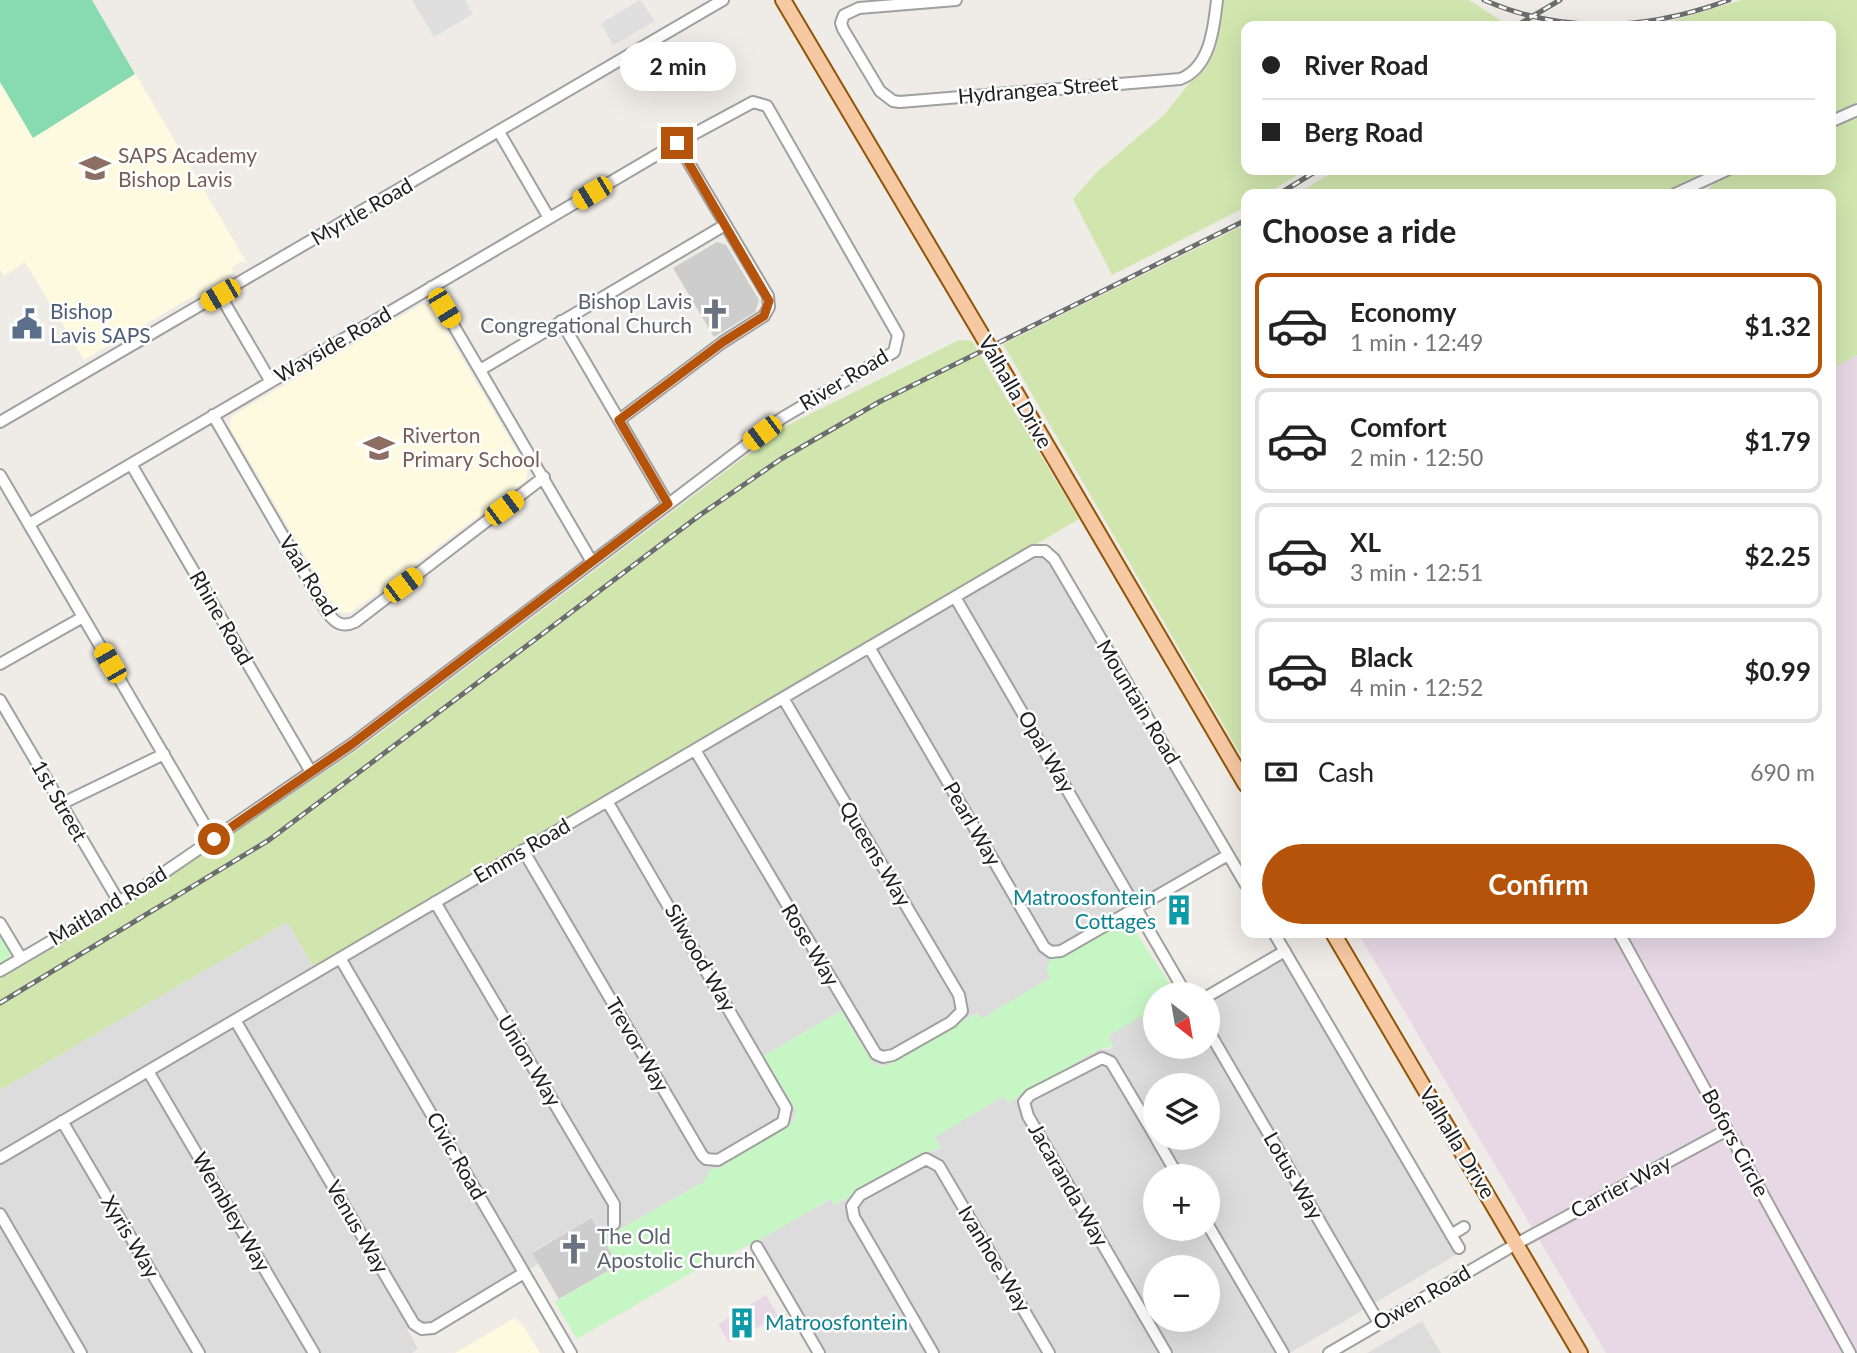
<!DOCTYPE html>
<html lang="en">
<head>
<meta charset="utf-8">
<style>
	:root { --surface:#fff; --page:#f6f6f6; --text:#222; --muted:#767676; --line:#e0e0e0; --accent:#b45309 }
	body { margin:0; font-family:Lato,sans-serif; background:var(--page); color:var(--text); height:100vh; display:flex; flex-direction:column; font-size:26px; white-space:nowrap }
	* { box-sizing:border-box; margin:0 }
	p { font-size:23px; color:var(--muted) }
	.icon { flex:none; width:38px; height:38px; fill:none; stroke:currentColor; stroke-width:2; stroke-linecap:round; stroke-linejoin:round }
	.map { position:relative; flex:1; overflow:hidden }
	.details { position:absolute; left:1241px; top:189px; width:595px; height:749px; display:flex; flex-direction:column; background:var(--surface); border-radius:14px; box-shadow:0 7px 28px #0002 }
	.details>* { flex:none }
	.guide { position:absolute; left:1241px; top:21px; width:595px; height:154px; border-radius:14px; box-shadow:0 7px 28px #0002; display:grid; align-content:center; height:154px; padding:0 21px; background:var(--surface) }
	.needle { width:46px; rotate:149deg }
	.fabs { position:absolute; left:1143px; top:982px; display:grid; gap:14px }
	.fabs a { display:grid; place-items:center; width:77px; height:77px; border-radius:50%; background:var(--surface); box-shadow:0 7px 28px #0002; font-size:35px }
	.end { position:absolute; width:32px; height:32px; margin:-16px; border:9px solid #b45309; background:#fff; box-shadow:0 0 0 4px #fff }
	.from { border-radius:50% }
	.bubble { position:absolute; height:49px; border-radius:24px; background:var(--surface); box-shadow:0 7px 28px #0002; font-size:23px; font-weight:700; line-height:49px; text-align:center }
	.car { position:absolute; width:21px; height:42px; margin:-21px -10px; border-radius:9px; box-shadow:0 0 5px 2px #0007; background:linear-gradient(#f5c518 24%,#345 0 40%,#f5c518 0 76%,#345 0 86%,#f5c518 0) }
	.guide b { display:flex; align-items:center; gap:24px; height:66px; font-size:26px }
	.guide b+b { border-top:2px solid var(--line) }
	.guide i { width:18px; height:18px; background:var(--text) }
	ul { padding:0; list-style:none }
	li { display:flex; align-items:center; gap:21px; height:105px; margin:0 14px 10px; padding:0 7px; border:4px solid var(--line); border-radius:14px }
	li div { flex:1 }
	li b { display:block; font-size:26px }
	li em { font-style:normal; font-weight:700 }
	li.selected { border-color:var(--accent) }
	li>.icon { width:63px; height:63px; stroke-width:1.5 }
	h2 { padding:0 21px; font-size:32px; line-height:84px }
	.pay { display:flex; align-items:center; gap:18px; height:77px; padding:0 21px; font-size:26px }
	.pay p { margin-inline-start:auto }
	.button { display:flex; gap:14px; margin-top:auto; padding:14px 21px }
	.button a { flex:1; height:80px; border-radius:42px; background:var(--accent); color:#fff; font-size:28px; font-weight:700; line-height:80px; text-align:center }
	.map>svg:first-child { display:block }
	.residential { fill:#dddcdc; fill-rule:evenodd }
	.industrial { fill:#e8d8e6 }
	.education { fill:#fdfae0 }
	.religious { fill:#cdcdcd }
	.grass { fill:#d0e6ae }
	.park { fill:#c7f6c5 }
	.pitch { fill:#88dab1 }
	.parking { fill:#dfdfdf }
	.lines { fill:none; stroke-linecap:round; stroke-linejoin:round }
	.minor-casing { stroke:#a0a0a0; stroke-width:14 }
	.major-casing { stroke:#915508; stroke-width:18 }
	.minor { stroke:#fff; stroke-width:10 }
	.major { stroke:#f7c9a3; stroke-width:14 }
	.rail-casing { stroke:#6d6d6d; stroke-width:5 }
	.rail { stroke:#fff; stroke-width:2.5; stroke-dasharray:8; stroke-linecap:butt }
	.major-bridge-casing { stroke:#915508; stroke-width:18; stroke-linecap:butt }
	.major-bridge { stroke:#f7c9a3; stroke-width:14 }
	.route { stroke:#b45309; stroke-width:9 }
	.labels { text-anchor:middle; stroke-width:5; stroke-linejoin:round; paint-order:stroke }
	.street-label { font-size:21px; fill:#1f1f1f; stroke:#fff }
	.education-label { font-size:21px; fill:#785e54; stroke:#fff; text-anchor:start }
	.worship-label { font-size:21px; fill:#5b616d; stroke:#fff; text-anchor:end }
	.service-label { font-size:21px; fill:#4e5e75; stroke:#fff; text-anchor:start }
	.culture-label { font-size:21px; fill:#0d838f; stroke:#fff; text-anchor:end }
</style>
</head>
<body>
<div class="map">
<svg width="1857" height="1353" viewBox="0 0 1857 1353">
	<rect width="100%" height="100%" fill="#efebe6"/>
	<!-- residential -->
	<path class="residential" d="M1029,552L1049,553L1228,855L1061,951L1050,960L1047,971L1051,978L981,1019L977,1013L887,1066L873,1064L841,1011L765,1055L796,1111L792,1124L721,1167L709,1170L705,1181L603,1239L590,1218L532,1252L538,1264L432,1327L415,1324L407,1329L418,1349L412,1353H0V1090L287,922L316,971Z
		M1284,952L1461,1252L1290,1353H819L755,1242L831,1199L835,1205L922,1153L940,1149L934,1137L1004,1096L1008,1102L1099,1049H1109L1113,1046L1108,1036L1155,1008V1046H1208V997ZM1155,1085H1208V1138H1155ZM1155,1176H1208V1228H1155ZM1155,1267H1208V1320H1155Z
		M1422,1321L1441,1353H1367Z"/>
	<!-- industrial -->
	<path class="industrial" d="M1857,355V1353H1606L1358,933H1830V370Z
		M766,1295L778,1316L729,1343L718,1324Z"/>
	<!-- education -->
	<path class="education" d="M0,0H92L247,263L241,262L232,267L233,273L84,360L25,262L4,276L0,270Z
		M422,304L432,307L528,470L526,480L350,613L338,612L229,426L232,416Z
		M515,1318L525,1328L540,1353H455Z"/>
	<!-- religious -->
	<path class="religious" d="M717,242L726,245L759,300L755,312L714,337L673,268Z
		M591,1218L618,1265L559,1299L532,1253Z"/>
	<!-- grass -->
	<path class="grass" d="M1222,0H1469L1503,22L1497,26H1246V170H1306L1266,194H1246V207L1112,275L1073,199L1098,171L1164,115L1194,77L1217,44Z
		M1742,0H1857V102L1831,115L1830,26H1654Z
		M1857,116V355L1831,370L1830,194H1706C1725,159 1796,170 1830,170L1831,129Z
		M1336,170H1712L1660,194H1297Z
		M1246,224V764L1003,344Z
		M959,340L972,341L1079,519L314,967L287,922L0,1090V979L124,907L363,746L784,427Z"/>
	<!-- park -->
	<path class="park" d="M1124,920L1130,923L1175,992L1155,994V1008L1108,1036L1113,1046L1099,1049L1008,1103L1004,1096L935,1137L941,1148L922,1153L835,1205L830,1199L761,1239L689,1274L577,1339L555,1302L618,1265L603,1239L705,1181L709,1170L721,1167L794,1121L796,1111L764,1056L841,1011L873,1064L884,1067L977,1013L981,1019L1050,978L1047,971L1050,959L1061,957Z
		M0,932L11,952L7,961L0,966Z"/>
	<!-- pitch -->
	<path class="pitch" d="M0,0H92L135,74L33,138L0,82Z"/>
	<!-- parking -->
	<path class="parking" d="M412,0H465L473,14L434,37Z
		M640,0L655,21L613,45L601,23Z"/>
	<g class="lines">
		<!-- minor casing -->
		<g class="minor-casing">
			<path id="minor" d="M956,0L859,8L844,15L841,23L843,29L880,91L893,101L900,102L1180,79C1210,68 1214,28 1217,0
				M1830,122L1857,110
				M499,132L549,218
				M1675,194L1727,170
				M431,287L592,562
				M220,295L271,382
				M561,321L668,504
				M480,370L725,225
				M213,415L327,612C335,623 342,628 355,622L544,477
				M619,420L723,342L764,316L769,307L768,296L677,143
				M0,422L723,0
				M131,464L311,772
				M0,475L213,839
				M955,597L1186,994
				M869,647L1044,947L1051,952L1061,951L1228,855
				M0,664L83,617
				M0,700L119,902
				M695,750L876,1054L883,1057L893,1055L951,1022L962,1011L959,995L783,698
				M61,804L164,754
				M523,850L702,1155L706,1159L718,1160L783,1122L786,1108L607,801
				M435,902L614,1204V1224
				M0,923L21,958
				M1274,933L1459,1248
				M1619,933L1850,1353
				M340,958L571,1353
				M0,971L140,889L352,744L782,418L894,352L898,335L767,106L753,102L677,143L29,524
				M1208,996L1285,951
				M235,1020L414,1324L422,1329L433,1328L524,1273
				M1208,1030L1379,1323
				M148,1071L314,1353
				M62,1121L199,1353
				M1155,1136L1111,1062L1102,1058L1030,1095L1024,1102L1028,1116L1166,1353
				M1156,1138L1178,1176
				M0,1158L1033,551H1045L1054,559L1246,885
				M0,1214L81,1353
				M1208,1225L1283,1353
				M1451,1235L1464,1227
				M757,1247L819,1353
				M933,1353L854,1217L852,1206L860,1195L926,1159L939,1166L1049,1353
				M1329,1353L1516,1244L1727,1130"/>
		</g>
		<!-- major casing -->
		<g class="major-casing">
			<path id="major" d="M783,0L983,337
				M1043,439L1246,785
				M1333,933L1580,1353"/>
		</g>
		<!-- minor -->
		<use href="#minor" class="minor"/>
		<!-- major -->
		<use href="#major" class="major"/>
		<!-- rail casing -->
		<g class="rail-casing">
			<path id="rail" d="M1484,0C1564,35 1648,30 1729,0
				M1516,26L1560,0
				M1279,194L1318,170
				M0,1003L269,840L700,515L781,459L879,402L1246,220"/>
		</g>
		<!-- rail -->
		<use href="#rail" class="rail"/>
		<!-- major-bridge casing -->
		<g class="major-bridge-casing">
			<path id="major-bridge" d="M983,337L1043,439"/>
		</g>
		<!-- major-bridge -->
		<use href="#major-bridge" class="major-bridge"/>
	</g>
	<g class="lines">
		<!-- route -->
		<path class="route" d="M214,839L352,744L668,504L619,420L723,342L764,316L769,301L677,143"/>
	</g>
	<!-- icons -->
	<defs>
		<g id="university-bare" transform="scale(2.415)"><path d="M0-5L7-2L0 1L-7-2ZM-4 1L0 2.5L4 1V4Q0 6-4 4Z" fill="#8d6e63" stroke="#fff" stroke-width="2.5" paint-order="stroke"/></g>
		<g id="church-bare" transform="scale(2.415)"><path d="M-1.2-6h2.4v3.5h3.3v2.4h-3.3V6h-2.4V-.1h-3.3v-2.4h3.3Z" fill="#6b7280" stroke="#fff" stroke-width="2.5" paint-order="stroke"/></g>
		<g id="civic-bare" transform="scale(2.415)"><path d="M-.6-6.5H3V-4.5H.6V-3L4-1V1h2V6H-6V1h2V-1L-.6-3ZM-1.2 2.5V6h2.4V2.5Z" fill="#5c6f8a" stroke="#fff" stroke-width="2.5" paint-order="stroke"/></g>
		<g id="school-bare" transform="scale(2.415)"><path d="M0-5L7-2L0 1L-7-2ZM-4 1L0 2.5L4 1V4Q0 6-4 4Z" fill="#8d6e63" stroke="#fff" stroke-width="2.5" paint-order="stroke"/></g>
		<g id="building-bare" transform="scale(2.415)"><path d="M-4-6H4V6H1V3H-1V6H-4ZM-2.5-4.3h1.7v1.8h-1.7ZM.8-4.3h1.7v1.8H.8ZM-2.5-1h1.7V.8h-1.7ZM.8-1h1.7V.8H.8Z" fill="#0f9aa8" stroke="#fff" stroke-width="2.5" paint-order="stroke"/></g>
	</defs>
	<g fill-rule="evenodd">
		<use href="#university-bare" x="95" y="168"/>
		<use href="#church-bare" x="715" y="314"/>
		<use href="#civic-bare" x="27" y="324"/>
		<use href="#school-bare" x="379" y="448"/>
		<use href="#building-bare" x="1179" y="910"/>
		<use href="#church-bare" x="574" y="1249"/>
		<use href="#building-bare" x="742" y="1323"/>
	</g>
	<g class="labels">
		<!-- street labels -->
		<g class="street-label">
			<text transform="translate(1038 90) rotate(-5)" y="7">Hydrangea Street</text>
			<text transform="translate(362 212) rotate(-30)" y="7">Myrtle Road</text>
			<text transform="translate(333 345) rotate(-30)" y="7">Wayside Road</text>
			<text transform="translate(844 380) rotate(-31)" y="7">River Road</text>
			<text transform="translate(1015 392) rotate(60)" y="7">Valhalla Drive</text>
			<text transform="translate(308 576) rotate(58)" y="7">Vaal Road</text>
			<text transform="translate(221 618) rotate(60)" y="7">Rhine Road</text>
			<text transform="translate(1138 702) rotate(59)" y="7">Mountain Road</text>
			<text transform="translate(1046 752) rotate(60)" y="7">Opal Way</text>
			<text transform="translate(59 801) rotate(60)" y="7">1st Street</text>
			<text transform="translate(972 824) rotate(60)" y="7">Pearl Way</text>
			<text transform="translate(522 851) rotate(-30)" y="7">Emms Road</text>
			<text transform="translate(875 854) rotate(59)" y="7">Queens Way</text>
			<text transform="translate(108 906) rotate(-31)" y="7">Maitland Road</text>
			<text transform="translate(810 945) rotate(59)" y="7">Rose Way</text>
			<text transform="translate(700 958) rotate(60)" y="7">Silwood Way</text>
			<text transform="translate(637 1045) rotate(60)" y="7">Trevor Way</text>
			<text transform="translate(529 1061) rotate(59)" y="7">Union Way</text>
			<text transform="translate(1457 1143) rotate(59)" y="7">Valhalla Drive</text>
			<text transform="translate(1735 1143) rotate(62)" y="7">Bofors Circle</text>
			<text transform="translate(456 1156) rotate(60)" y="7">Civic Road</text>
			<text transform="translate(1293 1176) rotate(60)" y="7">Lotus Way</text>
			<text transform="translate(1068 1185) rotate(60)" y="7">Jacaranda Way</text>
			<text transform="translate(1621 1187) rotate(-28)" y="7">Carrier Way</text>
			<text transform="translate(231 1212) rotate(60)" y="7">Wembley Way</text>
			<text transform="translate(357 1227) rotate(60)" y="7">Venus Way</text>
			<text transform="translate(130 1237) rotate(59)" y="7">Xyris Way</text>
			<text transform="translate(994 1259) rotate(59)" y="7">Ivanhoe Way</text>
			<text transform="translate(1422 1298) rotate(-30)" y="7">Owen Road</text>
		</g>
		<!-- education labels -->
		<g class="education-label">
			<text x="118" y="163">SAPS Academy<tspan x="118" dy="24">Bishop Lavis</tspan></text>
			<text x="402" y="443">Riverton<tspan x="402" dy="24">Primary School</tspan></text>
		</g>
		<!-- worship labels -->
		<g class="worship-label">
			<text x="692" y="309">Bishop Lavis<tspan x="692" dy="24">Congregational Church</tspan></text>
			<text x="597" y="1244" text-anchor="start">The Old<tspan x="597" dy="24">Apostolic Church</tspan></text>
		</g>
		<!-- service labels -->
		<g class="service-label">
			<text x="50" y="319">Bishop<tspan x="50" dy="24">Lavis SAPS</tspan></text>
		</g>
		<!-- culture labels -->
		<g class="culture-label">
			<text x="1156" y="905">Matroosfontein<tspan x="1156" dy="24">Cottages</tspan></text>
			<text x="765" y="1330" text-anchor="start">Matroosfontein</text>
		</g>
	</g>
</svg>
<div class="fabs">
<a><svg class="needle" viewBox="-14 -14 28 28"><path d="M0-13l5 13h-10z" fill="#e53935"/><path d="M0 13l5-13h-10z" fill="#767676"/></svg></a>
<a><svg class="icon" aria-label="layers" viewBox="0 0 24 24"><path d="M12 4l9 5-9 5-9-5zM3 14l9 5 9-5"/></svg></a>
<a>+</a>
<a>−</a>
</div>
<i class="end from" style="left:214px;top:839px"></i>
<i class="end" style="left:677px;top:143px"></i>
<div class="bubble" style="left:620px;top:42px;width:116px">2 min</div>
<i class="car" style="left:592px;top:193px;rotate:239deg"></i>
<i class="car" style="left:220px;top:295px;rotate:240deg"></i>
<i class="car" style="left:444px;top:308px;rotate:149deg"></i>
<i class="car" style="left:762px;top:433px;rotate:233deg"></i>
<i class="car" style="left:504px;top:508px;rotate:53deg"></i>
<i class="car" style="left:403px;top:585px;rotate:53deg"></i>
<i class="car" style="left:110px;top:663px;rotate:330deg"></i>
<div class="guide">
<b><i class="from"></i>River Road</b>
<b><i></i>Berg Road</b>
</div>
<section class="details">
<h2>Choose a ride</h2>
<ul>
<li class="selected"><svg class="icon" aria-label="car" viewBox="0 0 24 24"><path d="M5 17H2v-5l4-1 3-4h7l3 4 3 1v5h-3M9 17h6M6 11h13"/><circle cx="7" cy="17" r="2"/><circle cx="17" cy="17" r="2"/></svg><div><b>Economy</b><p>1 min · 12:49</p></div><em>$1.32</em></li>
<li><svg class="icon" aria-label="car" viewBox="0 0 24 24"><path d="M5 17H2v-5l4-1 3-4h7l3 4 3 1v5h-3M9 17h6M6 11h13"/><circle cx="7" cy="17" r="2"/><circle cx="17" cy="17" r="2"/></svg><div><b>Comfort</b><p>2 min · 12:50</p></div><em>$1.79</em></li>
<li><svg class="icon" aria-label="car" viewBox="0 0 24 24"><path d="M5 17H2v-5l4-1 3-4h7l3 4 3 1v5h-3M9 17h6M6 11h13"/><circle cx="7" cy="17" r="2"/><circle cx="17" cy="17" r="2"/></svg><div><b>XL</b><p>3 min · 12:51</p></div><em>$2.25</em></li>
<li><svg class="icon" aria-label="car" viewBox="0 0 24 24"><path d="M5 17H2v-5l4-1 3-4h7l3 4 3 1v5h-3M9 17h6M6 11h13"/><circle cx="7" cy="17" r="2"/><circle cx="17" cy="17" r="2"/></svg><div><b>Black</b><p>4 min · 12:52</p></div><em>$0.99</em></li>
</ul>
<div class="pay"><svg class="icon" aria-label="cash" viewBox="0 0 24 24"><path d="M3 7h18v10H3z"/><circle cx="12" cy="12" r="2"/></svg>Cash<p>690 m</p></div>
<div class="button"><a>Confirm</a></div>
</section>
</div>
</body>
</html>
